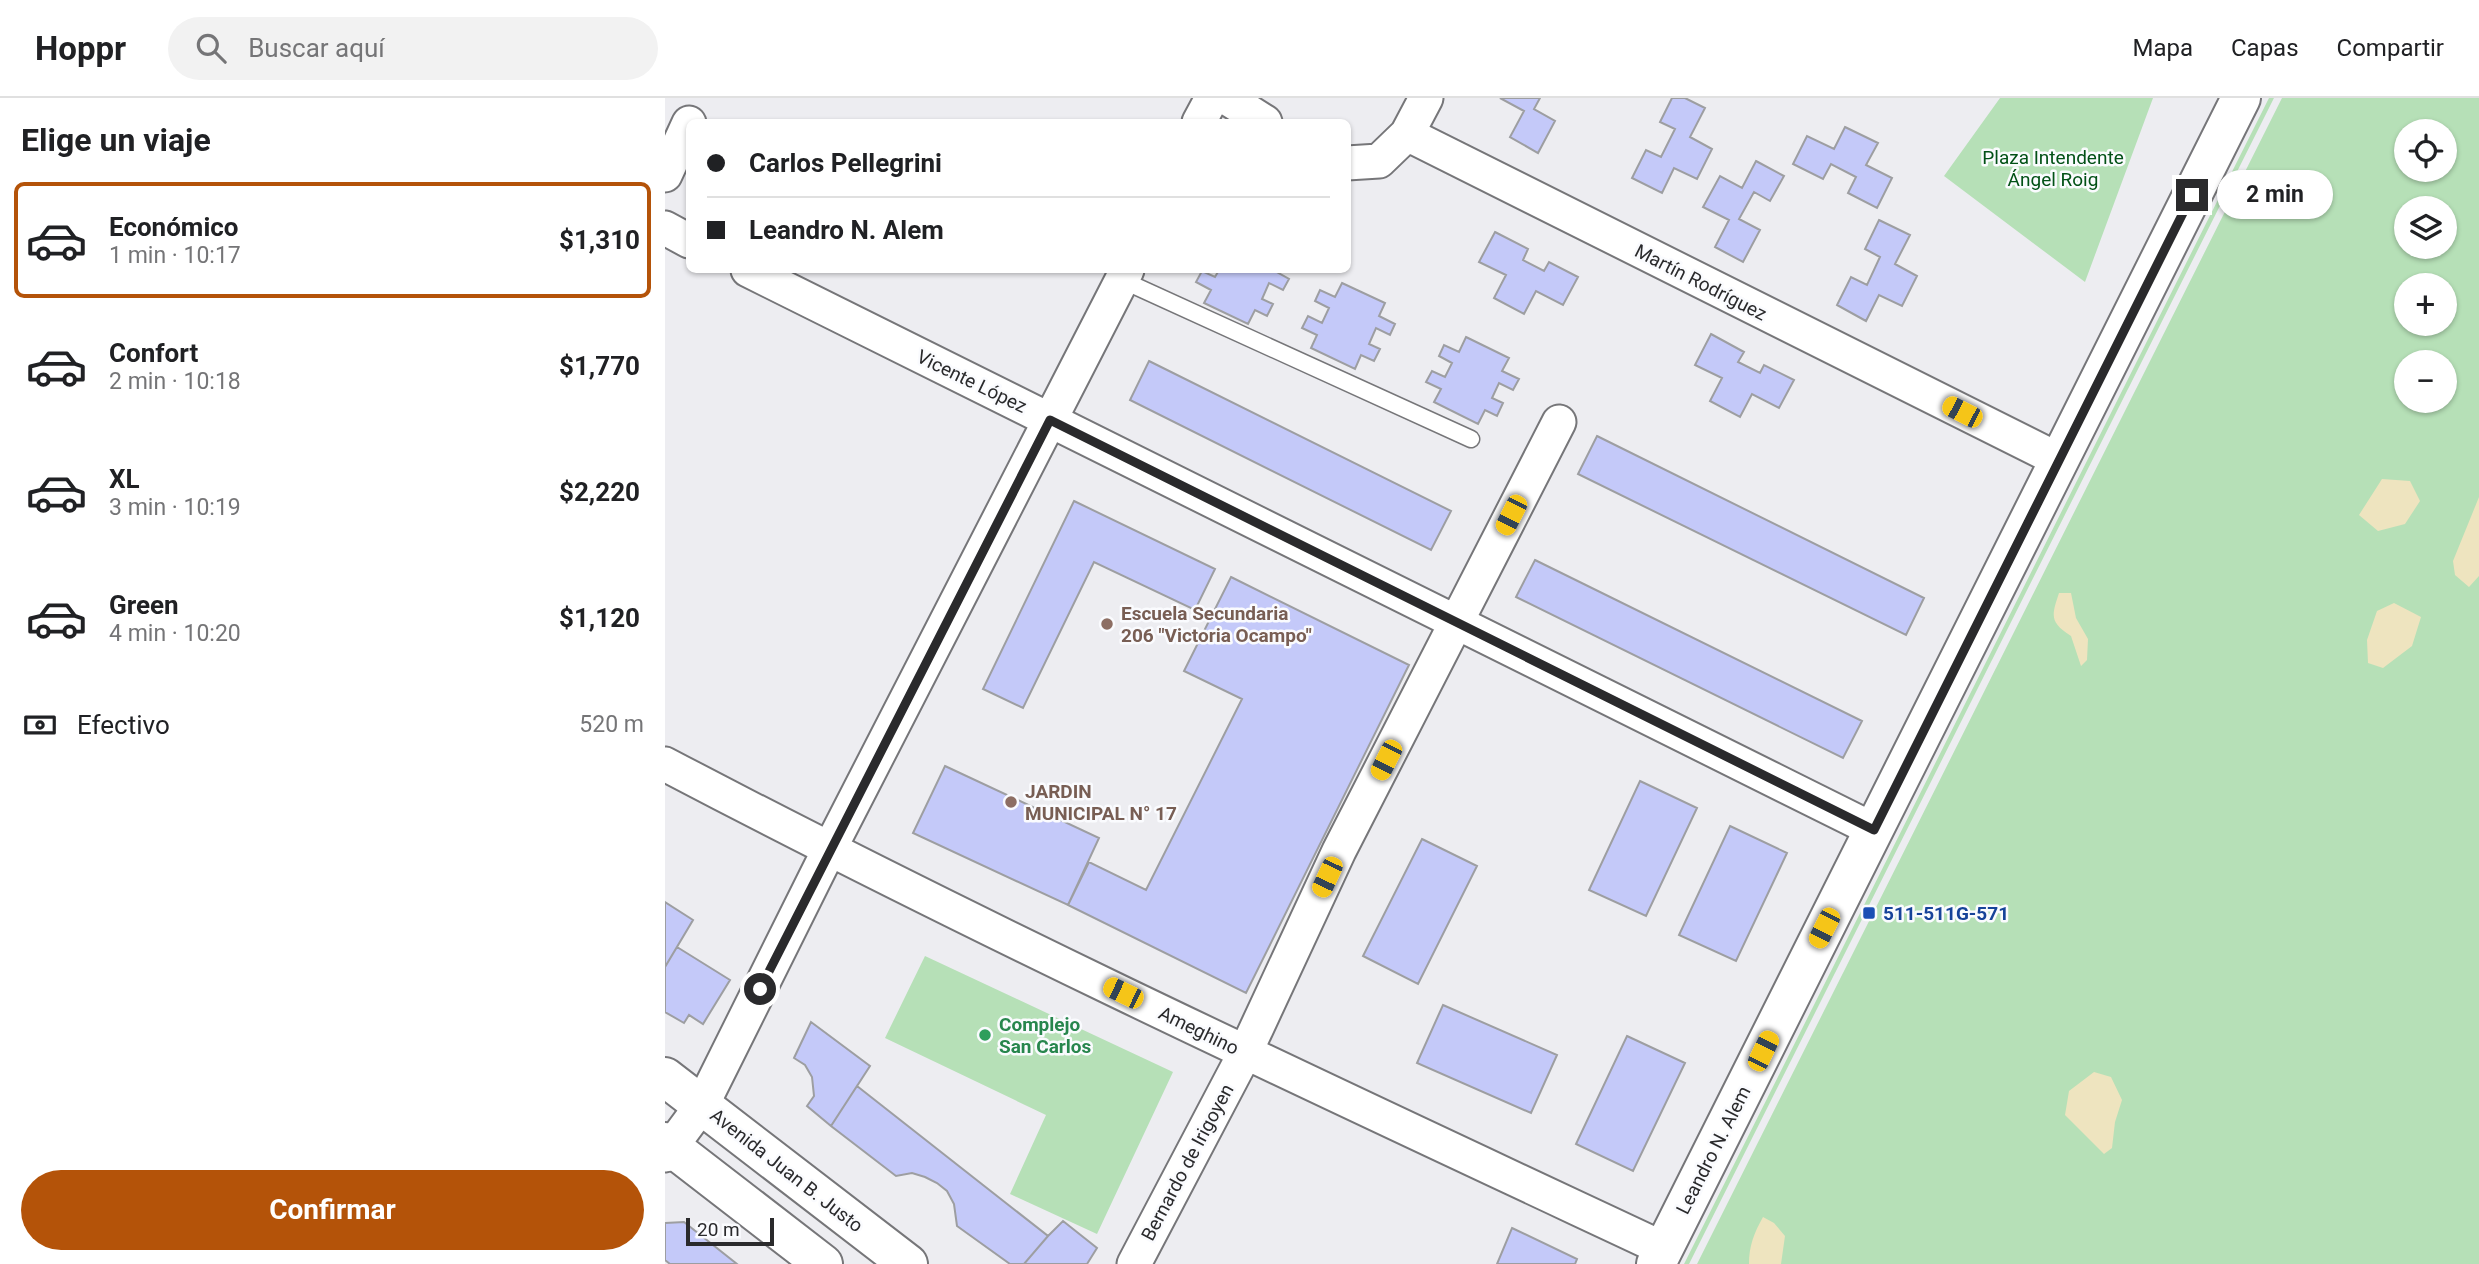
<!DOCTYPE html>
<html lang="es">
<head>
<meta charset="utf-8">
<style>
	:root { --surface:#fff; --page:#f2f2f2; --text:#202124; --muted:#757577; --line:#e0e0e0; --accent:#b45309 }
	body { margin:0; font-family:Roboto,sans-serif; background:var(--page); color:var(--text); height:100vh; display:flex; flex-direction:column; font-size:26px; white-space:nowrap }
	* { box-sizing:border-box; margin:0 }
	p { font-size:23px; color:var(--muted) }
	.icon { flex:none; width:38px; height:38px; fill:none; stroke:currentColor; stroke-width:2; stroke-linecap:round; stroke-linejoin:round }
	.map { position:relative; flex:1; overflow:hidden }
	.details { display:flex; flex-direction:column; background:var(--surface); width:665px }
	.details>* { flex:none }
	.top-card { position:absolute; left:21px; top:21px; width:665px; height:154px; border-radius:10px; box-shadow:0 2px 5px #0004; display:grid; align-content:center; height:154px; padding:0 21px; background:var(--surface) }
	.tools { position:absolute; left:1729px; top:21px; display:grid; gap:14px }
	.tools a { display:grid; place-items:center; width:63px; height:63px; border-radius:50%; background:var(--surface); box-shadow:0 2px 5px #0004; font-size:35px }
	.scale { position:absolute; left:21px; bottom:18px; width:88px; box-sizing:border-box; padding-left:7px; border:4px solid #2a2a2c; border-top:0; font-size:19px; line-height:24px; white-space:nowrap; color:#2a2a2c; -webkit-text-stroke:5px #fafbfe; paint-order:stroke }
	.end { position:absolute; width:32px; height:32px; margin:-16px; border:9px solid #2a2a2c; background:#fff; box-shadow:0 0 0 4px #fff }
	.from { border-radius:50% }
	.bubble { position:absolute; height:49px; border-radius:24px; background:var(--surface); box-shadow:0 2px 5px #0004; font-size:23px; font-weight:700; line-height:49px; text-align:center }
	.car { position:absolute; width:21px; height:42px; margin:-21px -10px; border-radius:9px; box-shadow:0 0 5px 2px #0007; background:linear-gradient(#f5c518 24%,#345 0 40%,#f5c518 0 76%,#345 0 86%,#f5c518 0) }
	.top-card b { display:flex; align-items:center; gap:24px; height:66px; font-size:26px }
	.top-card b+b { border-top:2px solid var(--line) }
	.top-card i { width:18px; height:18px; background:var(--text) }
	ul { padding:0; list-style:none }
	li { display:flex; align-items:center; gap:21px; height:116px; margin:0 14px 10px; padding:0 7px; border:4px solid transparent; border-radius:10px }
	li div { flex:1 }
	li b { display:block; font-size:26px }
	li em { font-style:normal; font-weight:700 }
	li.selected { border-color:var(--accent) }
	li>.icon { width:63px; height:63px; stroke-width:1.5 }
	h2 { padding:0 21px; font-size:32px; line-height:84px }
	.pay { display:flex; align-items:center; gap:18px; height:77px; padding:0 21px; font-size:26px }
	.pay p { margin-inline-start:auto }
	.cta { display:flex; gap:14px; margin-top:auto; padding:14px 21px }
	.cta a { flex:1; height:80px; border-radius:42px; background:var(--accent); color:#fff; font-size:28px; font-weight:700; line-height:80px; text-align:center }
	header { display:flex; align-items:center; gap:42px; box-sizing:border-box; height:98px; padding:0 35px; background:var(--surface); border-bottom:2px solid var(--line) }
	header strong { font-size:33px }
	nav { display:flex; gap:38px; margin-inline-start:auto; font-size:24px }
	.search { width:490px; height:63px; background:var(--page); display:flex; align-items:center; gap:18px; box-sizing:border-box; padding:0 24px; border-radius:38px; color:var(--muted); font-size:26px }
	main { display:flex; flex:1; min-height:0 }
	.map>svg:first-child { display:block }
	.green { fill:#b6e0b7; fill-rule:evenodd }
	.sand { fill:#eee4bf }
	.building { fill:#c4c9f9; stroke:#9d9ea1; stroke-width:2 }
	.lines { fill:none; stroke-linecap:round; stroke-linejoin:round }
	.lane-casing { stroke:#767679; stroke-width:19 }
	.street-casing { stroke:#767679; stroke-width:37 }
	.secondary-casing { stroke:#767679; stroke-width:42 }
	.primary-casing { stroke:#767679; stroke-width:42 }
	.lane { stroke:#fff; stroke-width:16 }
	.street { stroke:#fff; stroke-width:33 }
	.secondary { stroke:#fff; stroke-width:38 }
	.primary { stroke:#fff; stroke-width:38 }
	.route { stroke:#2a2a2c; stroke-width:9 }
	.education-dot { fill:#8d6e63; stroke:#fafbfe; stroke-width:2.5 }
	.transit-dot { fill:#1a4fb4; stroke:#fafbfe; stroke-width:2.5 }
	.leisure-dot { fill:#2e9e5b; stroke:#fafbfe; stroke-width:2.5 }
	.labels { text-anchor:middle; stroke-width:5; stroke-linejoin:round; paint-order:stroke }
	.park-label { font-size:19px; fill:#025116; stroke:#fafbfe }
	.street-label { font-size:19px; fill:#2a2a2c; stroke:#fafbfe }
	.education-label { font-size:19px; font-weight:bold; fill:#785e54; stroke:#fafbfe; text-anchor:start }
	.transit-label { font-size:19px; font-weight:bold; fill:#164399; stroke:#fafbfe; text-anchor:start }
	.leisure-label { font-size:19px; font-weight:bold; fill:#27864d; stroke:#fafbfe; text-anchor:start }
</style>
</head>
<body>
<header>
<strong>Hoppr</strong>
<div class="search"><svg class="icon" aria-label="search" viewBox="0 0 24 24"><circle cx="10" cy="10" r="6"/><path d="M15 15l6 6"/></svg>Buscar aquí</div>
<nav><a>Mapa</a><a>Capas</a><a>Compartir</a></nav>
</header>
<main>
<section class="details">
<h2>Elige un viaje</h2>
<ul>
<li class="selected"><svg class="icon" aria-label="car" viewBox="0 0 24 24"><path d="M5 17H2v-5l4-1 3-4h7l3 4 3 1v5h-3M9 17h6M6 11h13"/><circle cx="7" cy="17" r="2"/><circle cx="17" cy="17" r="2"/></svg><div><b>Económico</b><p>1 min · 10:17</p></div><em>$1,310</em></li>
<li><svg class="icon" aria-label="car" viewBox="0 0 24 24"><path d="M5 17H2v-5l4-1 3-4h7l3 4 3 1v5h-3M9 17h6M6 11h13"/><circle cx="7" cy="17" r="2"/><circle cx="17" cy="17" r="2"/></svg><div><b>Confort</b><p>2 min · 10:18</p></div><em>$1,770</em></li>
<li><svg class="icon" aria-label="car" viewBox="0 0 24 24"><path d="M5 17H2v-5l4-1 3-4h7l3 4 3 1v5h-3M9 17h6M6 11h13"/><circle cx="7" cy="17" r="2"/><circle cx="17" cy="17" r="2"/></svg><div><b>XL</b><p>3 min · 10:19</p></div><em>$2,220</em></li>
<li><svg class="icon" aria-label="car" viewBox="0 0 24 24"><path d="M5 17H2v-5l4-1 3-4h7l3 4 3 1v5h-3M9 17h6M6 11h13"/><circle cx="7" cy="17" r="2"/><circle cx="17" cy="17" r="2"/></svg><div><b>Green</b><p>4 min · 10:20</p></div><em>$1,120</em></li>
</ul>
<div class="pay"><svg class="icon" aria-label="cash" viewBox="0 0 24 24"><path d="M3 7h18v10H3z"/><circle cx="12" cy="12" r="2"/></svg>Efectivo<p>520 m</p></div>
<div class="cta"><a>Confirmar</a></div>
</section>
<div class="map">
<svg width="1814" height="1166" viewBox="0 0 1814 1166">
	<rect width="100%" height="100%" fill="#ededf1"/>
	<!-- green -->
	<path class="green" d="M1335,0H1488L1420,184L1279,78Z
		M1604,0H1609L1024,1166H1019Z
		M1617,0H1814V1166H1032ZM1741,33H1780V72H1741ZM1741,110H1780V149H1741ZM1741,187H1780V226H1741ZM1741,264H1780V303H1741Z
		M260,858L508,974L432,1136L345,1096L381,1017L220,940Z"/>
	<!-- sand -->
	<path class="sand" d="M1717,381L1745,383L1755,403L1740,426L1713,433L1694,417Z
		M1814,399V478L1804,489L1790,477L1788,463Z
		M1394,495H1406L1411,520L1423,541L1422,562L1416,568L1406,538C1385,524 1386,519 1394,495Z
		M1729,505L1756,519L1747,548L1718,570L1703,565L1702,542L1712,513Z
		M1429,974L1446,979L1457,1002L1450,1024L1447,1050L1439,1056L1400,1017L1404,993Z
		M1098,1119L1109,1125L1120,1138L1116,1166H1084C1084,1148 1089,1135 1098,1119Z"/>
	<!-- building -->
	<path class="building" d="M835,0H875L869,11L890,23L873,55L845,39L859,13Z
		M1007,0H1020L1040,10L1025,39L1047,51L1032,81L1009,70L997,95L967,80L981,52L996,59L1010,31L995,24Z
		M1180,29L1213,45L1201,67L1227,80L1212,110L1183,95L1191,79L1166,66L1158,81L1128,66L1142,38L1169,51Z
		M1091,63L1119,78L1105,103L1089,94L1074,121L1095,132L1078,164L1050,149L1064,122L1038,109L1055,78L1077,90Z
		M1214,122L1245,137L1230,166L1252,178L1237,208L1214,197L1201,223L1172,207L1186,179L1202,187L1215,159L1200,151Z
		M830,134L863,151L858,162L879,173L884,164L913,179L898,207L871,193L859,216L829,200L841,177L814,164Z
		M554,172H608L624,181L618,192L604,185L597,201L608,206L602,218L590,212L583,226L539,205L546,192L531,184L537,173L550,179Z
		M677,185L720,205L714,218L730,226L725,237L711,230L704,246L715,251L709,263L696,257L690,271L646,250L652,237L637,230L643,218L657,225L664,210L650,203L655,192L670,199Z
		M1046,236L1079,254L1073,264L1095,275L1099,267L1129,282L1114,310L1087,296L1075,319L1045,303L1057,280L1030,267Z
		M801,239L844,260L837,273L854,281L848,292L834,285L827,300L838,305L832,318L820,312L813,326L769,304L776,291L761,284L767,273L780,279L787,265L774,258L779,247L794,254Z
		M484,263L786,413L766,452L465,302Z
		M932,338L1259,500L1241,537L913,376Z
		M409,403L550,471L530,512L429,464L358,610L318,591Z
		M870,462L1197,623L1178,660L851,499Z
		M566,479L744,567L581,895L403,807L424,764L481,792L577,601L519,573Z
		M280,668L434,740L403,807L248,735Z
		M975,683L1032,710L981,818L924,792Z
		M1065,728L1122,755L1071,863L1014,837Z
		M757,741L812,768L753,886L698,858Z
		M0,804L28,822L0,869Z
		M12,849L65,882L38,926L24,917L19,925L0,914V869Z
		M778,907L892,957L866,1015L752,965Z
		M146,924L205,968L166,1028L142,1008L149,998L147,979L140,967L129,960Z
		M962,938L1020,965L968,1073L911,1046Z
		M192,988L383,1138L359,1166H345L292,1128L289,1106L282,1093L272,1085L260,1079L247,1075L231,1078L166,1028Z
		M398,1123L432,1150L422,1166H359L383,1138Z
		M19,1124L72,1166H5L0,1162V1125Z
		M847,1130L912,1161L910,1166H832Z"/>
	<g class="lines">
		<!-- lane casing -->
		<g class="lane-casing">
			<path id="lane" d="M457,182L806,341"/>
		</g>
		<!-- street casing -->
		<g class="street-casing">
			<path id="street" d="M562,0L600,24
				M534,24L547,0
				M742,36L761,0
				M682,65L714,63L742,36L1394,362
				M0,77L24,25
				M0,130L24,143
				M83,172L1209,732
				M0,666C327,838 664,994 999,1151
				M0,1057L37,1007L164,752L462,172
				M469,1166L580,955L674,753L894,324"/>
		</g>
		<!-- secondary casing -->
		<g class="secondary-casing">
			<path id="secondary" d="M991,1166L1576,0"/>
		</g>
		<!-- primary casing -->
		<g class="primary-casing">
			<path id="primary" d="M0,979L243,1166
				M0,1044L158,1166"/>
		</g>
		<!-- lane -->
		<use href="#lane" class="lane"/>
		<!-- street -->
		<use href="#street" class="street"/>
		<!-- secondary -->
		<use href="#secondary" class="secondary"/>
		<!-- primary -->
		<use href="#primary" class="primary"/>
	</g>
	<g class="lines">
		<!-- route -->
		<path class="route" d="M95,891L385,322L1209,732L1527,97"/>
	</g>
	<!-- markers -->
	<g class="education-dot">
		<circle cx="442" cy="526" r="7"/>
		<circle cx="346" cy="704" r="7"/>
	</g>
	<rect class="transit-dot" x="1197" y="808" width="14" height="14" rx="3.5"/>
	<circle class="leisure-dot" cx="320" cy="937" r="7"/>
	<g class="labels">
		<!-- park labels -->
		<g class="park-label">
			<text x="1388" y="66">Plaza Intendente<tspan x="1388" dy="22">Ángel Roig</tspan></text>
		</g>
		<!-- street labels -->
		<g class="street-label">
			<text transform="translate(1036 184) rotate(27)" y="7">Martín Rodríguez</text>
			<text transform="translate(307 283) rotate(26)" y="7">Vicente López</text>
			<text transform="translate(534 932) rotate(26)" y="7">Ameghino</text>
			<text transform="translate(1048 1052) rotate(-63)" y="7">Leandro N. Alem</text>
			<text transform="translate(522 1064) rotate(-62)" y="7">Bernardo de Irigoyen</text>
			<text transform="translate(122 1072) rotate(38)" y="7">Avenida Juan B. Justo</text>
		</g>
		<!-- education labels -->
		<g class="education-label">
			<text x="456" y="522">Escuela Secundaria<tspan x="456" dy="22">206 "Victoria Ocampo"</tspan></text>
			<text x="360" y="700">JARDIN<tspan x="360" dy="22">MUNICIPAL N° 17</tspan></text>
		</g>
		<!-- transit labels -->
		<g class="transit-label">
			<text x="1218" y="822">511-511G-571</text>
		</g>
		<!-- leisure labels -->
		<g class="leisure-label">
			<text x="334" y="933">Complejo<tspan x="334" dy="22">San Carlos</tspan></text>
		</g>
	</g>
</svg>
<div class="tools">
<a><svg class="icon" aria-label="locate" viewBox="0 0 24 24"><circle cx="12" cy="12" r="6"/><path d="M12 2v4M12 18v4M2 12h4M18 12h4"/></svg></a>
<a><svg class="icon" aria-label="layers" viewBox="0 0 24 24"><path d="M12 4l9 5-9 5-9-5zM3 14l9 5 9-5"/></svg></a>
<a>+</a>
<a>−</a>
</div>
<div class="scale">20 m</div>
<i class="end from" style="left:95px;top:891px"></i>
<i class="end" style="left:1527px;top:97px"></i>
<div class="bubble" style="left:1552px;top:72px;width:116px">2 min</div>
<i class="car" style="left:1297px;top:314px;rotate:297deg"></i>
<i class="car" style="left:846px;top:417px;rotate:207deg"></i>
<i class="car" style="left:721px;top:662px;rotate:207deg"></i>
<i class="car" style="left:662px;top:779px;rotate:205deg"></i>
<i class="car" style="left:1159px;top:830px;rotate:207deg"></i>
<i class="car" style="left:458px;top:895px;rotate:296deg"></i>
<i class="car" style="left:1098px;top:953px;rotate:26deg"></i>
<div class="top-card">
<b><i class="from"></i>Carlos Pellegrini</b>
<b><i></i>Leandro N. Alem</b>
</div>
</div>
</main>
</body>
</html>
